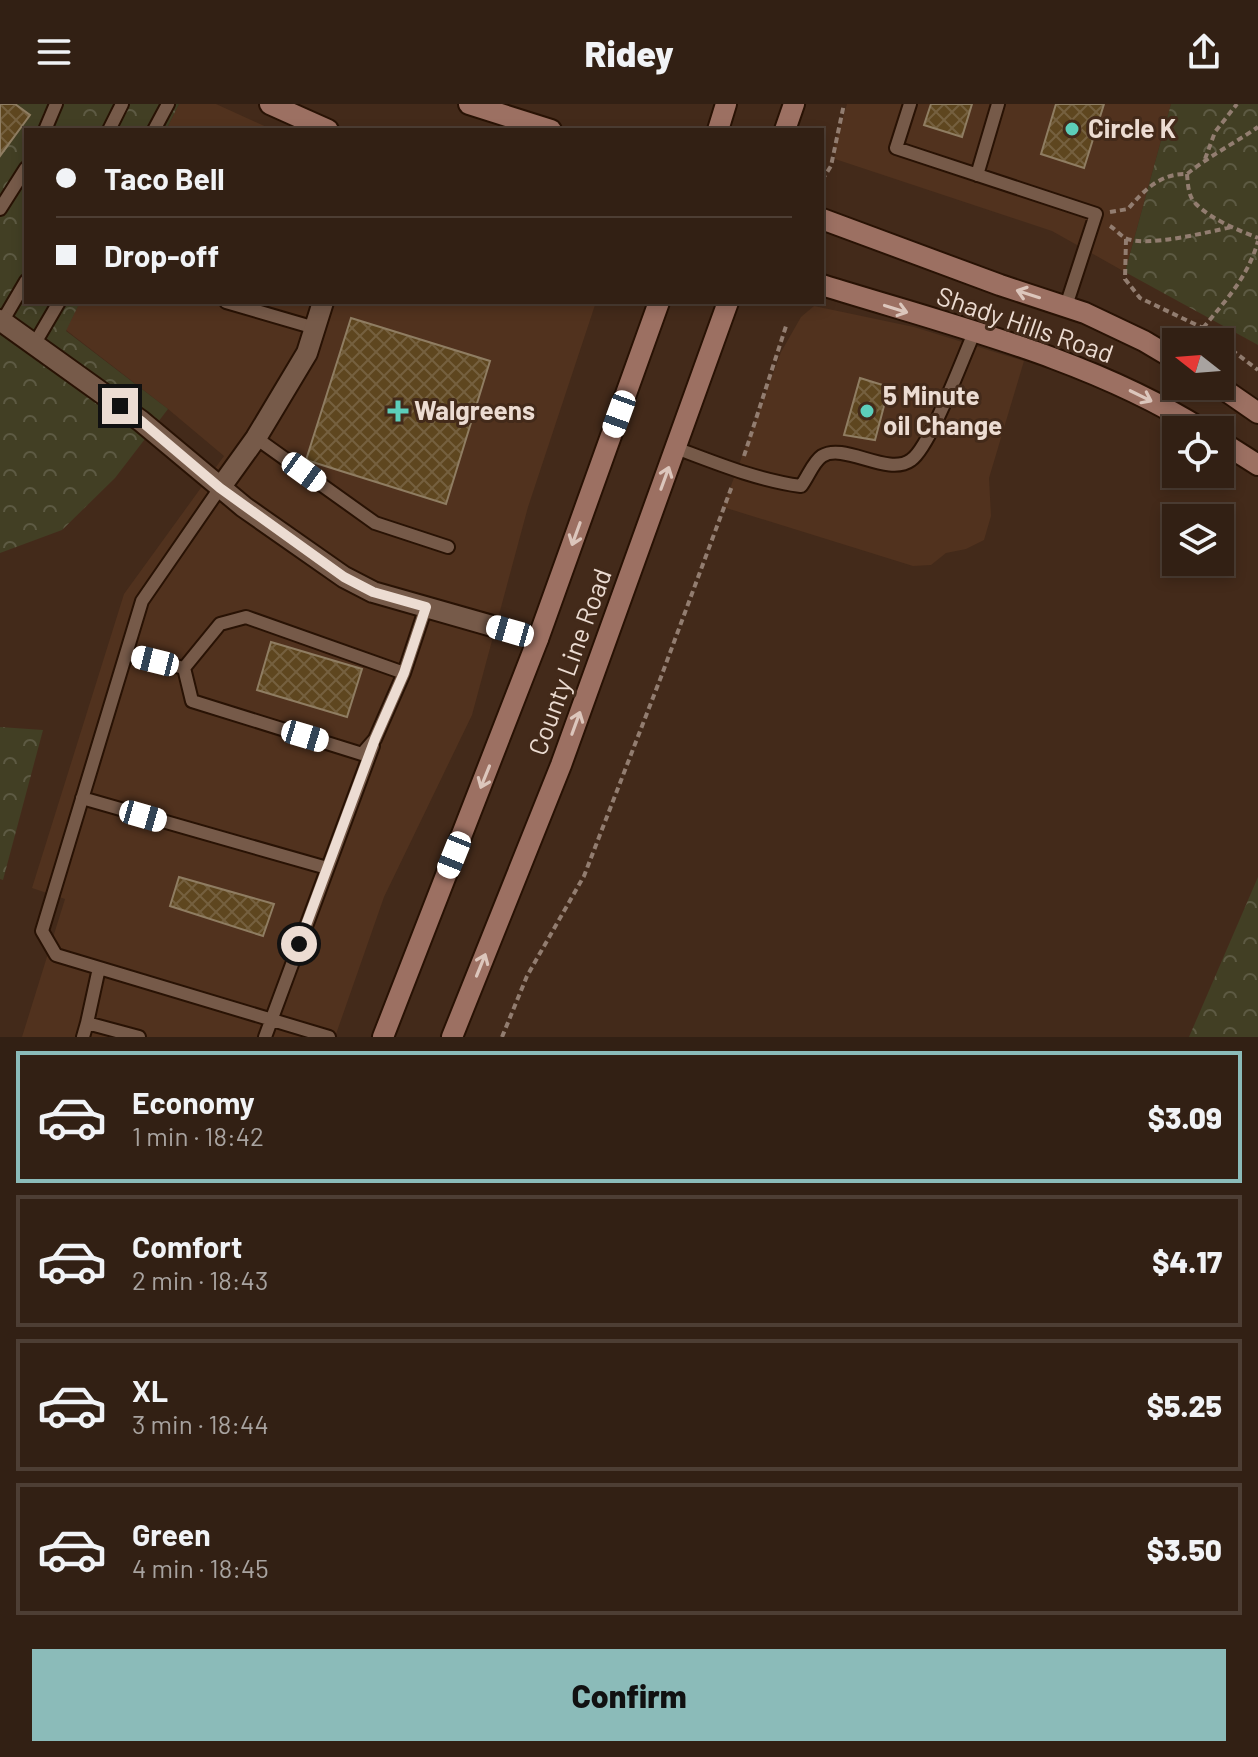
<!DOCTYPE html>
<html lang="en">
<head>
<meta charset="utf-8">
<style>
	:root { --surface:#322014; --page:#3d2d22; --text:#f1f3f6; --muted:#a8a3a0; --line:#4d3e34; --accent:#8bbbb9 }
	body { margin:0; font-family:Barlow,sans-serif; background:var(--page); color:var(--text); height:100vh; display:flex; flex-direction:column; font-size:30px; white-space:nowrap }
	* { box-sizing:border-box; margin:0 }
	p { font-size:26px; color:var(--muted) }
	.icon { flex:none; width:44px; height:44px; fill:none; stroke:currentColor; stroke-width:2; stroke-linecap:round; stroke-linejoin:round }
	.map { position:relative; height:933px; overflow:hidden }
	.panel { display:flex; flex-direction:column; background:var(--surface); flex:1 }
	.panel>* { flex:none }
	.top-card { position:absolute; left:24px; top:24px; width:800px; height:176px; border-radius:0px; box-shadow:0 4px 12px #0003,0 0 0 2px var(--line); display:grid; align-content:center; height:176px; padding:0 32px; background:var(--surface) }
	.needle { width:52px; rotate:287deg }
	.tools { position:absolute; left:1162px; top:224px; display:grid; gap:16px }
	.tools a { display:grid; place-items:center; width:72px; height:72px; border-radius:0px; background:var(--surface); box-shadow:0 4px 12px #0003,0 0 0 2px var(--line); font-size:40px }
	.end { position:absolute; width:36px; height:36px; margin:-18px; border:10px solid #ecdcd2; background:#111; box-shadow:0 0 0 4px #111 }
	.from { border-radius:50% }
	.car { position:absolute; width:24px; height:48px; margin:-24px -12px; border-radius:10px; box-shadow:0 0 6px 2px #0007; background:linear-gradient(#fff 24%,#345 0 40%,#fff 0 76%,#345 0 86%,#fff 0) }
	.top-card b { display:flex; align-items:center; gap:28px; height:76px; font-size:30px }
	.top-card b+b { border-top:2px solid var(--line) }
	.top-card i { width:20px; height:20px; background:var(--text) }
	ul { padding:14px 0 0; list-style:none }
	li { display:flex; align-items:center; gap:24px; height:132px; margin:0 16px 12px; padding:0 16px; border:4px solid var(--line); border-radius:0px }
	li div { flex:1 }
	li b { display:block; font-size:30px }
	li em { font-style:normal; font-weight:800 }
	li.on { border-color:var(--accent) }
	li>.icon { width:72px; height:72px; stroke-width:1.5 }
	.action { display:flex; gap:16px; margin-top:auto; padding:16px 32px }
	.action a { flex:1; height:92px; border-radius:0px; background:var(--accent); color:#111; font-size:32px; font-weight:800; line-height:92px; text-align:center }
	header { display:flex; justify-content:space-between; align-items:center; height:104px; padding:0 32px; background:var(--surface); font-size:36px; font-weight:800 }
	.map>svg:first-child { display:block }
	.built { fill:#51321e }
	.forest { fill:url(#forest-crowns) }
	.building { fill:url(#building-cross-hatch); stroke:#8f7d62; stroke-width:2 }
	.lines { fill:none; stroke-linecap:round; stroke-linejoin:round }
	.lane-casing { stroke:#281204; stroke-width:16 }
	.street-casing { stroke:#281204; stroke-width:24 }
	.secondary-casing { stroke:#281204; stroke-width:24 }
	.path { stroke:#927d70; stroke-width:4; stroke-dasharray:6 4; stroke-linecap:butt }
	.lane { stroke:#765a49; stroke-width:12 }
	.street { stroke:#765a49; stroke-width:20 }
	.secondary { stroke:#9c7062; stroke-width:20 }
	.oneway { stroke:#dcc6bc }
	.route { stroke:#ecdcd2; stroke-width:10 }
	.poi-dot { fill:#5cceba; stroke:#432a1a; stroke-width:3 }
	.labels { text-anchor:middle; stroke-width:6; stroke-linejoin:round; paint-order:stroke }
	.poi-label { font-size:26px; font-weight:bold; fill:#ecdcd2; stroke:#432a1a; text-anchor:start }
	.street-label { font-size:26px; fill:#ecdcd2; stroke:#432a1a }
</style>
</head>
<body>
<header><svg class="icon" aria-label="menu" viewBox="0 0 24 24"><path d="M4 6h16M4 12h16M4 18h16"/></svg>Ridey<svg class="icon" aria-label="share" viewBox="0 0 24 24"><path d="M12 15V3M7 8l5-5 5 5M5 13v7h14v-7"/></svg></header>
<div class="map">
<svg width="1258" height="933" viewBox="0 0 1258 933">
	<defs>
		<pattern id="forest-crowns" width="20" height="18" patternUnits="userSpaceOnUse" patternTransform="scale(2)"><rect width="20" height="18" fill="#423f24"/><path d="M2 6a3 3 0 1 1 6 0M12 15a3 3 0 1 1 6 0" fill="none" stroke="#5d5a43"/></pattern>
		<pattern id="building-cross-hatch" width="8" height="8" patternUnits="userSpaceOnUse" patternTransform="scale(2)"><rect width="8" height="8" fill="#5e461f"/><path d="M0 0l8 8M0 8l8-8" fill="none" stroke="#75603f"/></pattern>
	</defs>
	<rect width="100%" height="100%" fill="#432a1a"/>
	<!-- built -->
	<path class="built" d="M179,0H216L273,26H166Z
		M847,0H1171L1125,168L1052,127L835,55L834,43Z
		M80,198H596L528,403L472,611L384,793L335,933H22L65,795L32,784L124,490L224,352L168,305L66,226Z
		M814,202L914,223L1024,257L989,374L991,412L984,436L966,445L946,449L931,461L913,462L723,403L781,248L801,213Z"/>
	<!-- forest -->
	<path class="forest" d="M0,0H179L166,26H26V198H80L66,227L168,305L115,374L62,426L0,449Z
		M1171,0H1258V241L1125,168Z
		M0,623L43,626L3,776L0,775Z
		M1258,773V933H1189Z"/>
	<!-- building -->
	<path class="building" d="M0,0H15L30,11L0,52Z
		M931,0H972L962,33L924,21Z
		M1056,0H1104L1084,64L1041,50Z
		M351,214L490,257L446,400L306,356Z
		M860,274L889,283L875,336L844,331Z
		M271,538L362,565L347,613L257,586Z
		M179,773L274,800L263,832L170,802Z"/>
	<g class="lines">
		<!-- lane casing -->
		<g class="lane-casing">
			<path id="lane" d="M910,0L896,44L1096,110L1066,202
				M45,26L56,0
				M109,26L122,0
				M154,26L168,0
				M977,71L998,0
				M0,105L26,64
				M226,198L315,224
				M2,218L26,177
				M35,239L59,198
				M256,334L375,419L448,443
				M676,344C716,359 757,376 801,382C808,373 813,358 822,352C844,338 888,373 911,356C930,343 963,254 974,229
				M220,384L142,497L42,827L56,851L329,933
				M246,513L404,569L375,635L362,650L192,597L184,564L220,520Z
				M126,550L184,564
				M404,569L426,503
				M82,694L327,764
				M87,919L99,864
				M83,933L87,919L139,933
				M265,933L373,642"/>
		</g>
		<!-- street casing -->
		<g class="street-casing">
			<path id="street" d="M0,216L141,317L244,403L344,473L373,488L538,535
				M220,384L256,334L307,249L323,198"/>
		</g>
		<!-- secondary casing -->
		<g class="secondary-casing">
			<path id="secondary" d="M270,0L328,26
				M469,0L551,26
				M718,26L726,0
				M785,26L794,0
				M822,115L1000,181L1085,209L1144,237L1176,256
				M822,181C950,221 1089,254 1203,326
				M1219,282L1258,309
				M1220,337L1258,361
				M383,933L538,535L659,198
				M452,933L561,661L728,198"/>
		</g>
		<!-- path -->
		<path class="path" d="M1205,55L1215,28L1237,0
			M1187,70C1188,81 1188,92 1196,100C1212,116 1238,126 1258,134
			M822,76L831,62L844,0
			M1110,108L1128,105C1144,86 1161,69 1187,70C1209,52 1235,39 1258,23
			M1110,122C1115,125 1120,131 1125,134C1147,144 1207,128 1232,123
			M1126,135L1125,175L1140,194L1203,224L1258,266
			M1203,224C1226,196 1248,173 1258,137
			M744,352L787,219
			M502,933L527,872L584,772L661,573L732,382"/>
		<!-- lane -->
		<use href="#lane" class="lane"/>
		<!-- street -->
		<use href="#street" class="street"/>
		<!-- secondary -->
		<use href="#secondary" class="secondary"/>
	</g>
	<!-- one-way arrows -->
	<defs><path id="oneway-shaft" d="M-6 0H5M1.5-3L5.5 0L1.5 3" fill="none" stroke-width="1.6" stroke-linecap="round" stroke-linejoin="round" transform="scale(2)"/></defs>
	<g class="oneway">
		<use href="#oneway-shaft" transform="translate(1028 190) rotate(-162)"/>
		<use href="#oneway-shaft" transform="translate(896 205) rotate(17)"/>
		<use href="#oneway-shaft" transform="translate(1141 292) rotate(26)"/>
		<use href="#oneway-shaft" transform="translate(665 374) rotate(-70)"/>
		<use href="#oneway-shaft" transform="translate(576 430) rotate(110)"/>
		<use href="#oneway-shaft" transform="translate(576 619) rotate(-70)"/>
		<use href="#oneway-shaft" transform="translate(485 673) rotate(112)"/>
		<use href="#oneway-shaft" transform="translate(481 861) rotate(-68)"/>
	</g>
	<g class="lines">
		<!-- route -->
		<path class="route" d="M120,302L141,317L220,384L344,473L373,488L426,503L404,569L375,635L299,840"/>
	</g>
	<!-- markers -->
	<g class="poi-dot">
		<circle cx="1072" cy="25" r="8"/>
		<path d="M394 295h8v8h8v8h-8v8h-8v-8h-8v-8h8z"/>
		<circle cx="867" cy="307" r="8"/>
	</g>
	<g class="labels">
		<!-- poi labels -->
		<g class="poi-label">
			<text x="1088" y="34">Circle K</text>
			<text x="883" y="301">5 Minute<tspan x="883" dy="30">oil Change</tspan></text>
			<text x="414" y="316">Walgreens</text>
		</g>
		<!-- street labels -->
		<g class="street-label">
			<text transform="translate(1025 221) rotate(19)" y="9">Shady Hills Road</text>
			<text transform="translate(570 558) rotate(-70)" y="9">County Line Road</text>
		</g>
	</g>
</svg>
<div class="tools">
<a><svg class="needle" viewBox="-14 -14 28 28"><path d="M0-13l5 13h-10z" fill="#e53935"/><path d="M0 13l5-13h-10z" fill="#a8a3a0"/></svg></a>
<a><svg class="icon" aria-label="locate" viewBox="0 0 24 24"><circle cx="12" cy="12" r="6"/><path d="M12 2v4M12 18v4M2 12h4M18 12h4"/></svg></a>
<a><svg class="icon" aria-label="layers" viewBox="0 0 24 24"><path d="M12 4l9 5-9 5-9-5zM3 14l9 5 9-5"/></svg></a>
</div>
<i class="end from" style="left:299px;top:840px"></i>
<i class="end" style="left:120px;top:302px"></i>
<i class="car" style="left:619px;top:310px;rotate:200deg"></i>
<i class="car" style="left:304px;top:368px;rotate:126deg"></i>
<i class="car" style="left:510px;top:527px;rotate:286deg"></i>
<i class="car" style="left:155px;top:557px;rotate:284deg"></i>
<i class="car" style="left:305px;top:632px;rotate:107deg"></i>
<i class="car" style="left:143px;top:712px;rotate:106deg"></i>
<i class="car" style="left:454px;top:751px;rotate:202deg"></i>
<div class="top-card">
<b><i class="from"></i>Taco Bell</b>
<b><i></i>Drop-off</b>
</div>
</div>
<section class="panel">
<ul>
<li class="on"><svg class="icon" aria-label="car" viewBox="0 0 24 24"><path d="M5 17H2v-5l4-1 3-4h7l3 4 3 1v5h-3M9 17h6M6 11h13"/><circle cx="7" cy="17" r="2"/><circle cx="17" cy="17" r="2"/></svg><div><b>Economy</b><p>1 min · 18:42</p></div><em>$3.09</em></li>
<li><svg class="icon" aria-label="car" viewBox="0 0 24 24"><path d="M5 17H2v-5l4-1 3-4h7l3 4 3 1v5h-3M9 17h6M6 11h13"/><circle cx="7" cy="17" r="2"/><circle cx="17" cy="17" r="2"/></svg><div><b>Comfort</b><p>2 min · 18:43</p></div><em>$4.17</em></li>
<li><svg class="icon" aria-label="car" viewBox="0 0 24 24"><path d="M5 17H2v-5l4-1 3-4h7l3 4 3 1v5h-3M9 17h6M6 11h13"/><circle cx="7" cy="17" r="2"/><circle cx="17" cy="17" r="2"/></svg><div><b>XL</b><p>3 min · 18:44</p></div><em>$5.25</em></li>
<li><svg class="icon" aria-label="car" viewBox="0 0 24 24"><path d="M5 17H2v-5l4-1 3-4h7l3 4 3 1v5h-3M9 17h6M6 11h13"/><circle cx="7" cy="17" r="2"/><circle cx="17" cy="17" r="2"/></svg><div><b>Green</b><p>4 min · 18:45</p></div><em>$3.50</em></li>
</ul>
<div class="action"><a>Confirm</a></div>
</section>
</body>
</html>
